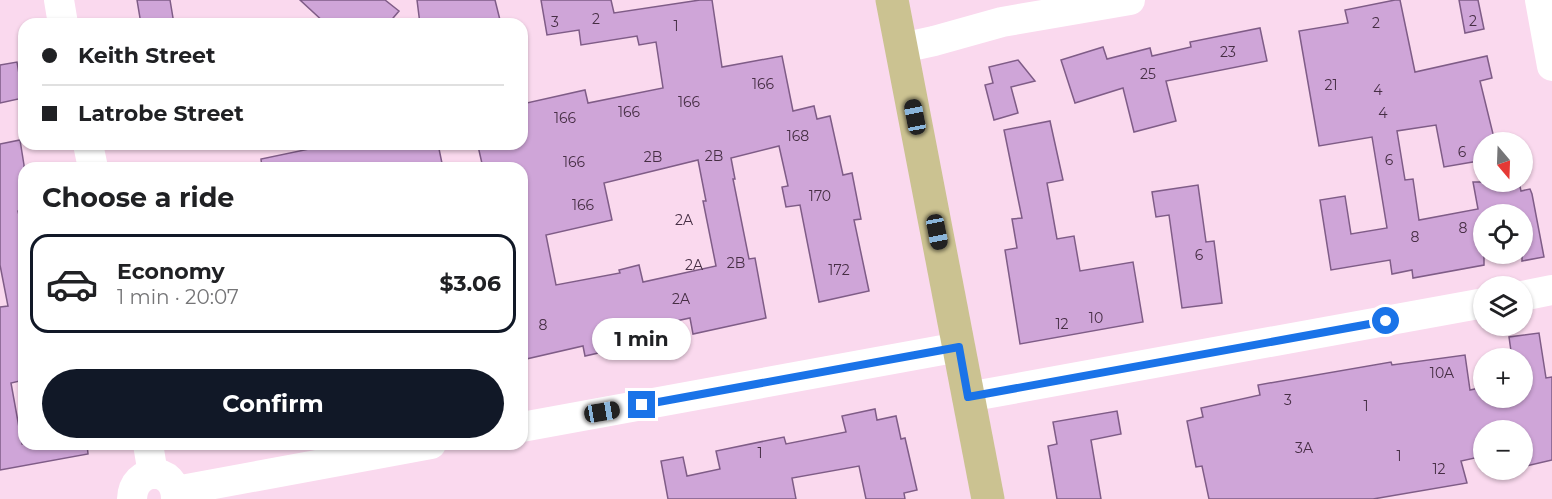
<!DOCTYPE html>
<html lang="en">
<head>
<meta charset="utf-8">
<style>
	:root { --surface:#fff; --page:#f6f6f6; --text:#202124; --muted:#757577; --line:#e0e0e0; --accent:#111827 }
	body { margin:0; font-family:Montserrat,sans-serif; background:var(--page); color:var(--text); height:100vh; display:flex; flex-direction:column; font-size:22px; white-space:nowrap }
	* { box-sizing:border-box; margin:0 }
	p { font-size:20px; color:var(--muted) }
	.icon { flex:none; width:33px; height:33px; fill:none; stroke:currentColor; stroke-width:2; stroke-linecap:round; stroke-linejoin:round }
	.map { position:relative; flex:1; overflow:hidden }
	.side { position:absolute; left:18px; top:162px; width:510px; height:288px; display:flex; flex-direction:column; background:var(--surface); border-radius:18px; box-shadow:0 2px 4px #0004 }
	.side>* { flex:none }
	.hud { position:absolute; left:18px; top:18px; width:510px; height:132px; border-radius:18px; box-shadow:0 2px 4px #0004; display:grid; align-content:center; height:132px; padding:0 24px; background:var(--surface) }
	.needle { width:39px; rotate:161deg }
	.controls { position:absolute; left:1473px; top:132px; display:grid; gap:12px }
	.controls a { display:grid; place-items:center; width:60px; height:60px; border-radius:50%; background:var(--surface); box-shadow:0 2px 4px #0004; font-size:30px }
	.end { position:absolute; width:27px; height:27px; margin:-14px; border:8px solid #1a73e8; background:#fff; box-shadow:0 0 0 3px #fff }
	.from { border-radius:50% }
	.bubble { position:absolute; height:42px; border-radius:21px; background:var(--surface); box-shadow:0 2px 4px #0004; font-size:20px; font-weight:700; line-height:42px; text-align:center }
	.car { position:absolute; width:18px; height:36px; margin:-18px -9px; border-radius:8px; box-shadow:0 0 4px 2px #0007; background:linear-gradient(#222 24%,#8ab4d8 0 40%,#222 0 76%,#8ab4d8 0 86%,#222 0) }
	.hud b { display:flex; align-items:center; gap:21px; height:57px; font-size:22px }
	.hud b+b { border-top:2px solid var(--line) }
	.hud i { width:15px; height:15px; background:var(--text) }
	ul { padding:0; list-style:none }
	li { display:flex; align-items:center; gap:18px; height:99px; margin:0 12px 9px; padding:0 12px; border:3px solid transparent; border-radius:18px }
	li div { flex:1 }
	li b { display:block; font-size:22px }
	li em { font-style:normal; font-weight:700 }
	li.active { border-color:var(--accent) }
	li>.icon { width:54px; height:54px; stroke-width:1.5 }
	h2 { padding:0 24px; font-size:27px; line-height:72px }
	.button { display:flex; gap:12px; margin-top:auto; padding:12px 24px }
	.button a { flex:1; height:69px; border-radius:36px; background:var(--accent); color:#fff; font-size:24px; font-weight:700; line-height:69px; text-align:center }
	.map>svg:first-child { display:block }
	.building { fill:#cfa5d8; stroke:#7f5c87; stroke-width:1.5; fill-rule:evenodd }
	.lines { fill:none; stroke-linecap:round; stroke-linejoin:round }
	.minor { stroke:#fff; stroke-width:30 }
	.major { stroke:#cbc291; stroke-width:33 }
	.route { stroke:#1a73e8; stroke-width:8 }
	.labels { text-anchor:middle; stroke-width:5; stroke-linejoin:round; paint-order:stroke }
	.number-label { font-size:14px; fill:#462e44 }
</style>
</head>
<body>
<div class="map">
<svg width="1552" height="499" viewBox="0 0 1552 499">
	<rect width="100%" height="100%" fill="#fad9ee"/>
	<!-- building -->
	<path class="building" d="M137,0H170L174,24H141Z
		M300,0H385L399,11L388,24H326Z
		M417,0H495L501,24H420Z
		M541,0H611L614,13L700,0H712L722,67L782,56L793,111L814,106L817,119L830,116L843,175L852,173L861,219L854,220L869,291L819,302L800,205L786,207L782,187L788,186L779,146L731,158L735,179H733L749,259L755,258L766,318L693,334L690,318L653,326L656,340L585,356L583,346L522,360V168H483L478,146L489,144H522V104L585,90L588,103L663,88L656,42L639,45L637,36L581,45L579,30L547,35ZM698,160L706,201H703L716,266L643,282L639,265L619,270L620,273L556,285L546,235L612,220L604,183Z
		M1395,0H1400L1415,72L1487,56L1492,78L1480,81L1495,142H1484V160L1444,167L1436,125L1397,131L1405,180L1413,179L1419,220L1478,209L1473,182H1519L1521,191L1530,189L1532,194L1544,257L1522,261V214H1484V265L1413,278L1412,270L1392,274L1390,260L1331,270L1320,200L1345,196L1351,234L1387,228L1372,137L1319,146L1299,31L1348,23L1345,10Z
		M1459,0H1478L1484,29L1465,33Z
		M1260,28L1267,61L1166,81L1176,121L1134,132L1123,88L1075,103L1061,60L1103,47L1107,59L1150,48L1152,56L1191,47L1190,42Z
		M1018,60L1035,81L1011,87L1018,113L994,120L985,85L993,83L989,67Z
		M17,62L23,98L0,103V65Z
		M1050,121L1063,180L1047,183L1057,239L1074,236L1080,271L1133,262L1143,322L1020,344L1005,250L1017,248L1012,219L1022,218L1004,130Z
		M20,140L24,165V210L18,211L24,236V380L11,383L22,444H87L88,454L0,470V307L8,306L0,265V144Z
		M333,144H438L443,168H262L261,159Z
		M1198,185L1206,242L1214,241L1222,303L1182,308L1169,215L1156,217L1152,192Z
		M1539,333L1546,378L1552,377V460L1522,467V430H1484V456L1461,461L1467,483L1373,499H1209L1202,466L1196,467L1187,421L1203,417L1201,408L1260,395L1258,385L1391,362L1392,365L1465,355L1470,390L1484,387V398H1522V358H1512L1509,337Z
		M875,409L877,420L896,416L901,439L905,438L917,490L904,493L905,499H866L859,466L792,478L796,499H668L661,461L683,457L687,476L720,469L716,451L784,437L786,444L846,432L842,416Z
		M1117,411L1121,434L1091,440L1101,499H1057L1048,446L1057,444L1053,422Z"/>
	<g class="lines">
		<!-- minor -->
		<path class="minor" d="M59,0L63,24
			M1540,0L1552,66
			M902,48L934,41L1002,22L1130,0
			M88,144L93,168
			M1522,296L1552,290
			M968,397L1484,303
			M522,427L959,347
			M148,444L153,474
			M176,491L431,444
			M132,499C133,466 176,465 176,499"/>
		<!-- major -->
		<path class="major" d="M892,0L988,499"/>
	</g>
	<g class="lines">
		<!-- route -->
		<path class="route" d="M642,405L959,347L968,397L1386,321"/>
	</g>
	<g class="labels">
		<!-- number labels -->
		<g class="number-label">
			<text x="596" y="24">2</text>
			<text x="1473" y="26">2</text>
			<text x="555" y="27">3</text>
			<text x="1376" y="28">2</text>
			<text x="676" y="31">1</text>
			<text x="1228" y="57">23</text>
			<text x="1148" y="79">25</text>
			<text x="763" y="89">166</text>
			<text x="1331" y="90">21</text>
			<text x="1378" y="95">4</text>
			<text x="689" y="107">166</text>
			<text x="629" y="117">166</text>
			<text x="1383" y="118">4</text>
			<text x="565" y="123">166</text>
			<text x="798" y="141">168</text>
			<text x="1462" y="157">6</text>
			<text x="714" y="161">2B</text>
			<text x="653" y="162">2B</text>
			<text x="1389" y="165">6</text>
			<text x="574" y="167">166</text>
			<text x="820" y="201">170</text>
			<text x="583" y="210">166</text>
			<text x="684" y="225">2A</text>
			<text x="1463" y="233">8</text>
			<text x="1415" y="242">8</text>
			<text x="1199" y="260">6</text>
			<text x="736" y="268">2B</text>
			<text x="694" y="270">2A</text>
			<text x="839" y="275">172</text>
			<text x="681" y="304">2A</text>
			<text x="1096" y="323">10</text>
			<text x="1062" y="329">12</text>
			<text x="543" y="330">8</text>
			<text x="1442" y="378">10A</text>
			<text x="1288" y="405">3</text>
			<text x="1366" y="411">1</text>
			<text x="1304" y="453">3A</text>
			<text x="760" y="458">1</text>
			<text x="1399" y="461">1</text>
			<text x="1439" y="474">12</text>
		</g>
	</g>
</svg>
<div class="controls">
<a><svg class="needle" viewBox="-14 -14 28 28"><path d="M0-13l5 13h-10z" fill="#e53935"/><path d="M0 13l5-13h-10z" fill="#757577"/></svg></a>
<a><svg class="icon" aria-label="locate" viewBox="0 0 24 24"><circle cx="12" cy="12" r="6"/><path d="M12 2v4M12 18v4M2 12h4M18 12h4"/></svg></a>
<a><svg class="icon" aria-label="layers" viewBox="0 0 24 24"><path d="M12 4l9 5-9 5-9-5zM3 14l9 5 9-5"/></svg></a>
<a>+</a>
<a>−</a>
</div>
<i class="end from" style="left:1386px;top:321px"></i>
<i class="end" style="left:642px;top:405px"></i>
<div class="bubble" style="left:592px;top:318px;width:99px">1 min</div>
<i class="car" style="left:915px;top:117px;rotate:349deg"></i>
<i class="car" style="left:937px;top:232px;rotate:169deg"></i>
<i class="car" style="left:602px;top:412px;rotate:80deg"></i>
<div class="hud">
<b><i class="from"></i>Keith Street</b>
<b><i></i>Latrobe Street</b>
</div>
<section class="side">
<h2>Choose a ride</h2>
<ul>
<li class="active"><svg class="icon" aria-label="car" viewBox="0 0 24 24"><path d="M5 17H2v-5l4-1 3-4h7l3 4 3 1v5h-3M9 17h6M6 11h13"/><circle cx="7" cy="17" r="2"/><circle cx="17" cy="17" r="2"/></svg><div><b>Economy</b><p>1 min · 20:07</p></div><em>$3.06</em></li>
</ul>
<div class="button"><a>Confirm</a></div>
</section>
</div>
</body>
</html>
